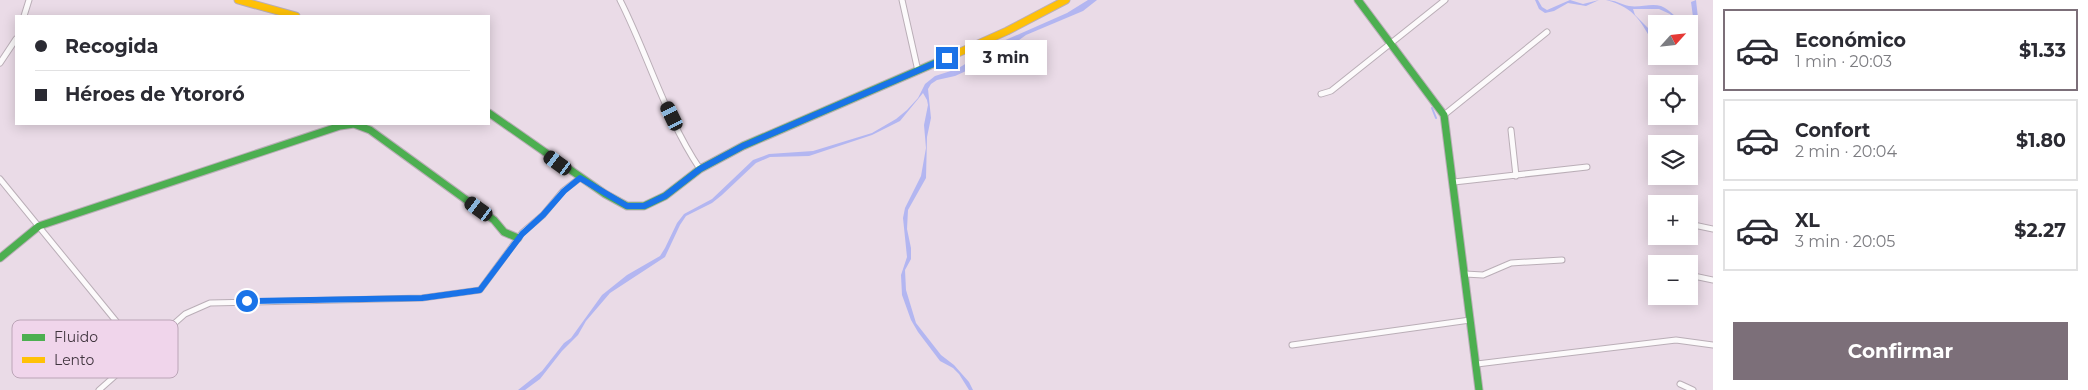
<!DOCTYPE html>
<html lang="es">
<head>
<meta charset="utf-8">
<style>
	:root { --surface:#fff; --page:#f2f2f3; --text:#2b2b33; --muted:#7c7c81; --line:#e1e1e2; --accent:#7c6f79 }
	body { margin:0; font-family:Montserrat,sans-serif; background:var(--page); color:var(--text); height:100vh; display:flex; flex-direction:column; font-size:19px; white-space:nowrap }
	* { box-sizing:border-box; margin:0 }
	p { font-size:16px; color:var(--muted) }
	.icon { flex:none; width:28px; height:28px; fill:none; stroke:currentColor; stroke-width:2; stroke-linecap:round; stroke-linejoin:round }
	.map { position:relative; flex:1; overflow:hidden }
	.panel { display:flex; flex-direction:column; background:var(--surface); width:375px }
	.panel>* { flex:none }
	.hud { position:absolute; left:15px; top:15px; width:475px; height:110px; border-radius:0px; box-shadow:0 2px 12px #0003; display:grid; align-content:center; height:110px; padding:0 20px; background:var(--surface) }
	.needle { width:32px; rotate:63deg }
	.buttons { position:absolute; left:1648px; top:15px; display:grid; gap:10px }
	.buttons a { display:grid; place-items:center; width:50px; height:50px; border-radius:0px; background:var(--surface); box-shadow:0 2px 12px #0003; font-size:25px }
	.end { position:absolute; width:22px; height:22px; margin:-11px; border:6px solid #1a73e8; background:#fff; box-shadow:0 0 0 2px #fff }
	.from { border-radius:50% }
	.bubble { position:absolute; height:35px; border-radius:0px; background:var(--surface); box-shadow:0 2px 12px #0003; font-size:16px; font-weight:700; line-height:35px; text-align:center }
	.car { position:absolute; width:15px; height:30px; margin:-15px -8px; border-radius:6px; box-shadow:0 0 4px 1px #0007; background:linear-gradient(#222 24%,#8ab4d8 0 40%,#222 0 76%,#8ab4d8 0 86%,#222 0) }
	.hud b { display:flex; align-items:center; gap:18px; height:48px; font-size:19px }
	.hud b+b { border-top:1px solid var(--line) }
	.hud i { width:12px; height:12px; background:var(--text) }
	ul { padding:9px 0 0; list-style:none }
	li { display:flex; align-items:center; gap:15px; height:82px; margin:0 10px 8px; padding:0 10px; border:2px solid var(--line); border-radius:0px }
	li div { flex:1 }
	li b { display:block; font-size:19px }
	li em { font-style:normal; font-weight:700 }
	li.current { border-color:var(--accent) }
	li>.icon { width:45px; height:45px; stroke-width:1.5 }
	.action { display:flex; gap:10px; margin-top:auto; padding:10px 20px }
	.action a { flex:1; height:58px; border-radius:0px; background:var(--accent); color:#fff; font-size:20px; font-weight:700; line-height:58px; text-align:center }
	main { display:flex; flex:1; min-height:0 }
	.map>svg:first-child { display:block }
	.water { fill:#b3b6f1 }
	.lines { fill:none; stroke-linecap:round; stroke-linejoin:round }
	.stream { stroke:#b3b6f1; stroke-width:2 }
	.street-casing { stroke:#baaeb7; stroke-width:7 }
	.fast-casing { stroke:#baaeb7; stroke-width:9 }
	.slow-casing { stroke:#baaeb7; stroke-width:9 }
	.street { stroke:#fcfafb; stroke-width:5 }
	.fast { stroke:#4caf50; stroke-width:7 }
	.slow { stroke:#ffc107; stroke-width:7 }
	.route { stroke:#1a73e8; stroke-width:6 }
	.key { fill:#f0d5eb; stroke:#bba5b7; stroke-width:1 }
	.key-label { font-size:14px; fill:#40353e }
</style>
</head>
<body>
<main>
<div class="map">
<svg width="1713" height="390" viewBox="0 0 1713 390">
	<rect width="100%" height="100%" fill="#eadbe7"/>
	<!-- water -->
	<path class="water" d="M1088,0H1097L1083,11L1026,35L1012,45L980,60L966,71L955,76L937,80L931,84L928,89L931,118L927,137L926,178L908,210L907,229L911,248V259L905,270L906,290L916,323L941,355L954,365L969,382L973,390H969L959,374L953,368L940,361L918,332L911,320L902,295L901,275L907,257L903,218L905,208L921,176L926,148L924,125L928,105L927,100L923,93L900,121L872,135L809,156L770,157L756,163L722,195L712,203L686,216L680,225L665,257L610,293L586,321L578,335L562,351L540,379L525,390H518L542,371L564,343L571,338L602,295L627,275L660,256L665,248L677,223L684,214L712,199L753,160L769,154L813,151L872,133L896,119L907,110L918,98L925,84L935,76L957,69L1001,42L1067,13Z
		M1535,0H1538L1542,7L1547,10L1570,0L1583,4L1599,0L1586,6L1568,3L1554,11L1545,13L1539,9Z
		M1606,0C1615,0 1620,4 1629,6C1639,8 1651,3 1661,6C1671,10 1675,19 1685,21L1693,17L1691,2L1696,0L1698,18L1691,23L1679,24L1670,14L1659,9H1633L1635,15L1649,29L1656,48C1641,22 1636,8 1606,0Z"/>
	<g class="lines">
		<!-- stream -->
		<path class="stream" d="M1432,108L1436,118"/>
		<!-- street casing -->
		<g class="street-casing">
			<path id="street" d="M620,0C648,55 665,117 700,169
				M902,0L918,71
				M24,16L29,0
				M0,63L16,39
				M1321,94L1331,91L1445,0
				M1444,115L1547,32
				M1511,130L1516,176
				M0,179L120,326L144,352
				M1454,182L1587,167
				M1689,224L1713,229
				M1465,274L1483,275L1511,263L1562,260
				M1689,275L1713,280
				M1292,345L1470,320
				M1477,364L1676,340L1713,345
				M1680,384L1693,390
				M99,390L185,314L210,303L422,298L480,290L522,233L543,215L563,191L580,178"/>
		</g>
		<!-- fast casing -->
		<g class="fast-casing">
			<path id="fast" d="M1358,0L1444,115L1479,390
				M489,113L605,194L627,206H644L665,196L700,169L743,146L949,57
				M0,258L39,226L340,126L354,124L370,130L494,220L504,232L518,238"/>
		</g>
		<!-- slow casing -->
		<g class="slow-casing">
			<path id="slow" d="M238,0L296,16
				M949,57L1007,31L1066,0"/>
		</g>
		<!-- street -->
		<use href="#street" class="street"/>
		<!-- fast -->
		<use href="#fast" class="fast"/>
		<!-- slow -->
		<use href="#slow" class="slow"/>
	</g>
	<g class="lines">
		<!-- route -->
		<path class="route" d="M247,301L422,298L480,290L522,234L543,215L564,191L580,178L627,206H644L665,196L700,169L743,146L947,58"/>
	</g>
	<!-- legend -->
	<rect x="12" y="320" width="166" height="58" rx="8" class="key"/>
	<rect x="22" y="334" width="23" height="7" fill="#4caf50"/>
	<rect x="22" y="357" width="23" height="6" fill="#ffc107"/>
	<g class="key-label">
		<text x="54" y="342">Fluido</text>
		<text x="54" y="365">Lento</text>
	</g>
</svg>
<div class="buttons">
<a><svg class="needle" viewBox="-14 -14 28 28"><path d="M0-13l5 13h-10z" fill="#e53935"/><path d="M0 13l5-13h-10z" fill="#7c7c81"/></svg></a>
<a><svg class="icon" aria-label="locate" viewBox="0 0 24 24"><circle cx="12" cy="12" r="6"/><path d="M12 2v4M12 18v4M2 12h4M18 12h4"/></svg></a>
<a><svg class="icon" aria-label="layers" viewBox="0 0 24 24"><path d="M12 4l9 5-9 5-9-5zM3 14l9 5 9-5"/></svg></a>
<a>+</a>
<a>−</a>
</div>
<i class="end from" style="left:247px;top:301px"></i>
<i class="end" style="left:947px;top:58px"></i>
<div class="bubble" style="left:965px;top:40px;width:82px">3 min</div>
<i class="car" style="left:672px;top:116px;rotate:334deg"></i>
<i class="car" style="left:558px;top:163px;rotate:306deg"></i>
<i class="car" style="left:479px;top:209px;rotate:306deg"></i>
<div class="hud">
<b><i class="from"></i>Recogida</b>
<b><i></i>Héroes de Ytororó</b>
</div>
</div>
<section class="panel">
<ul>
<li class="current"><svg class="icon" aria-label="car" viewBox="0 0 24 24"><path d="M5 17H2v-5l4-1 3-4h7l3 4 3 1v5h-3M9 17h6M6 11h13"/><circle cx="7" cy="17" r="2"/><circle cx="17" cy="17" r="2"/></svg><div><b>Económico</b><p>1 min · 20:03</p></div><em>$1.33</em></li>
<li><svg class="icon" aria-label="car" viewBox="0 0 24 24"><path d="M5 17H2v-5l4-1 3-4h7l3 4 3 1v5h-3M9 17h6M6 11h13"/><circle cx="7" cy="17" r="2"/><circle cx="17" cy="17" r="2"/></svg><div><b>Confort</b><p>2 min · 20:04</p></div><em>$1.80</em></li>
<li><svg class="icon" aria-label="car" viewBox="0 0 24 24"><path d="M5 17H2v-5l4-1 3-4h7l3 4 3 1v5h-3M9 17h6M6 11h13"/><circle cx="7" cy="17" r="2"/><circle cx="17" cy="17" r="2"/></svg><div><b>XL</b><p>3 min · 20:05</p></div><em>$2.27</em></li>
</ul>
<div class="action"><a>Confirmar</a></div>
</section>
</main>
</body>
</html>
